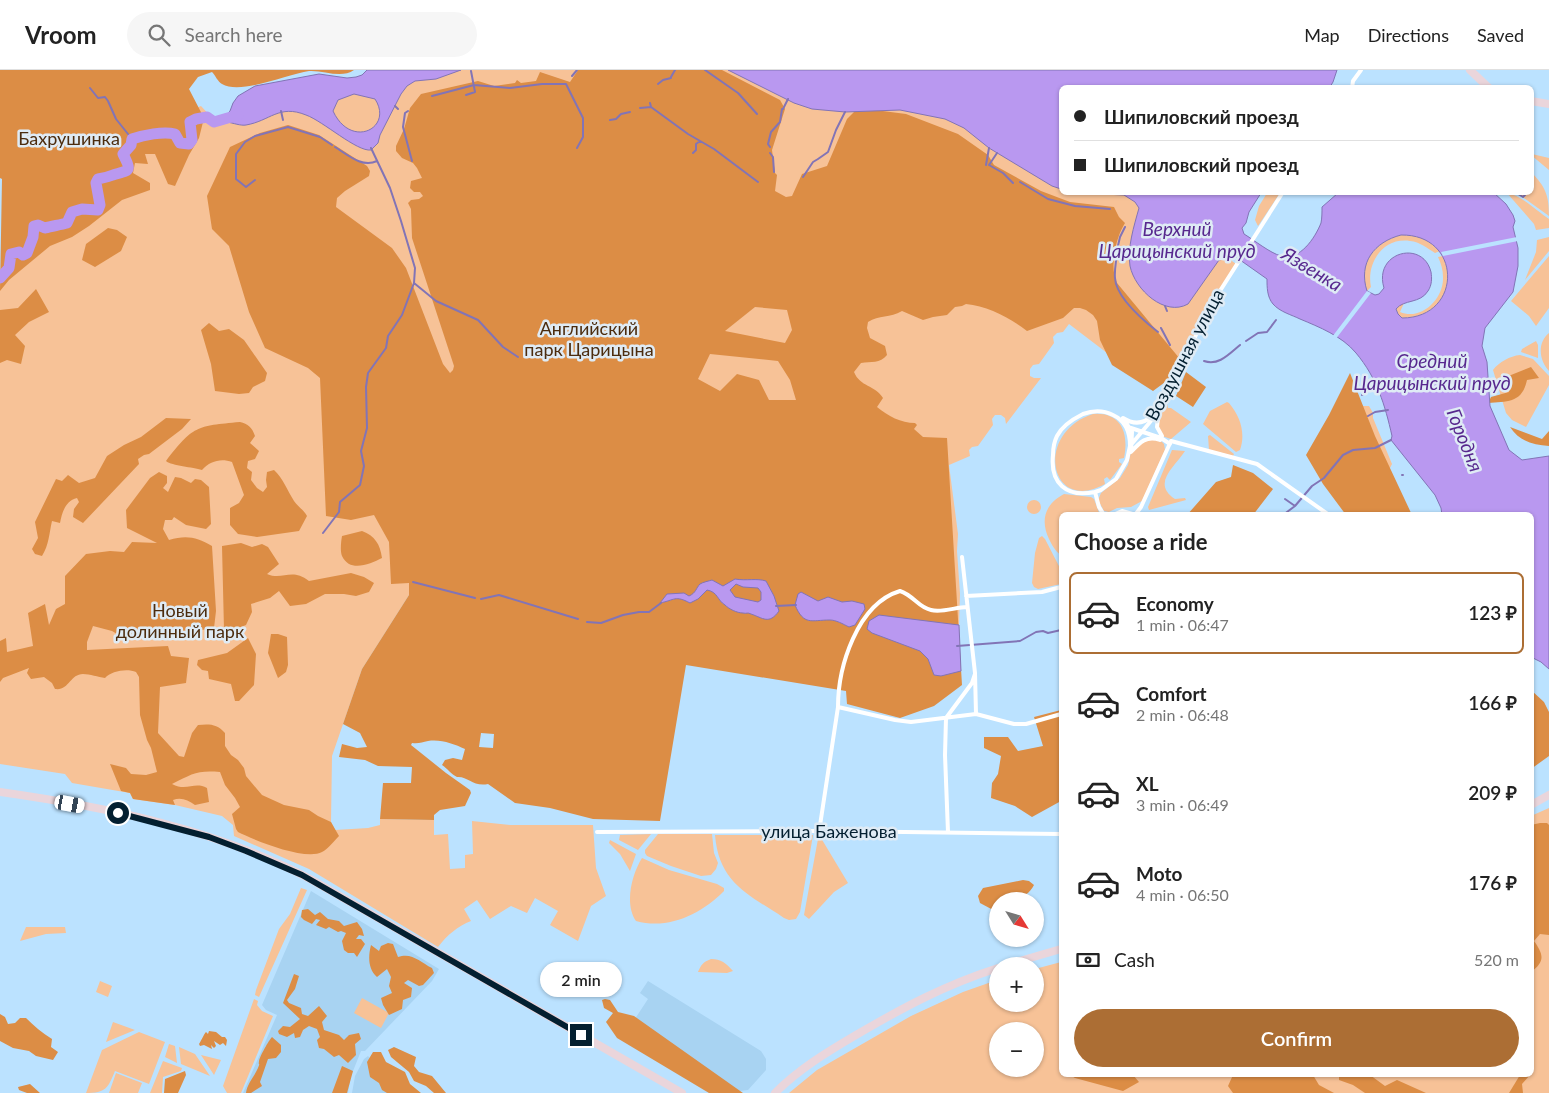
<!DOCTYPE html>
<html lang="en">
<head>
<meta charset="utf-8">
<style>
	:root { --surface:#fff; --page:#f6f6f6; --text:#222; --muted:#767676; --line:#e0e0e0; --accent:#ac6e34 }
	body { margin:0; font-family:Lato,sans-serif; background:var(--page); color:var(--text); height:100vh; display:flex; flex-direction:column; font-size:19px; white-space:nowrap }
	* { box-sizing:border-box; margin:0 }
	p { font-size:16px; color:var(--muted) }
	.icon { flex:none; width:28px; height:28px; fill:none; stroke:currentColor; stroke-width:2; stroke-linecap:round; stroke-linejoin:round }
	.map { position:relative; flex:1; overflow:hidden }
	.panel { position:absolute; left:1059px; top:442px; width:475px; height:565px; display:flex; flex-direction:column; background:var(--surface); border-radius:8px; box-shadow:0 1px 4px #0004 }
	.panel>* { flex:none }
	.banner { position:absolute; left:1059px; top:15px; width:475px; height:110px; border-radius:8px; box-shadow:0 1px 4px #0004; display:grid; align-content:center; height:110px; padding:0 15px; background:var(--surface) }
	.needle { width:32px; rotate:127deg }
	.controls { position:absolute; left:989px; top:822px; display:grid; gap:10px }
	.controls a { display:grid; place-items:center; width:55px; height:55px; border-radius:50%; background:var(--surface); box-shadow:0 1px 4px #0004; font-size:25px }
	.end { position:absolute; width:22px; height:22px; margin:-11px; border:6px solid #031f30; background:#fff; box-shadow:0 0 0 2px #fff }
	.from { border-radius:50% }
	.bubble { position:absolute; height:35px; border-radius:18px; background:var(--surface); box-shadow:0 1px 4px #0004; font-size:16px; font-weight:600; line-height:35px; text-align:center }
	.car { position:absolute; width:15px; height:30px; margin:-15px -8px; border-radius:6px; box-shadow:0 0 4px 1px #0007; background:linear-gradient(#fff 24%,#345 0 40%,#fff 0 76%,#345 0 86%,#fff 0) }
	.banner b { display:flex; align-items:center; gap:18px; height:48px; font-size:19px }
	.banner b+b { border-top:1px solid var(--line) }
	.banner i { width:12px; height:12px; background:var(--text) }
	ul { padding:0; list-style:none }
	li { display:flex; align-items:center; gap:15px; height:82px; margin:0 10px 8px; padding:0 5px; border:2px solid transparent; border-radius:8px }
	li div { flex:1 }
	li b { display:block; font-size:19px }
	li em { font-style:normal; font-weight:600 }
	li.current { border-color:var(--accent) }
	li>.icon { width:45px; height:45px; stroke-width:1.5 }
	h2 { padding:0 15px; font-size:22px; line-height:60px }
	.pay { display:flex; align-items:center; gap:12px; height:55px; padding:0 15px; font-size:19px }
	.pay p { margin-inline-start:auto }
	.cta { display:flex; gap:10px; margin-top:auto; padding:10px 15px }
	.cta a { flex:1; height:58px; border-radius:30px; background:var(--accent); color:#fff; font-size:20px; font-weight:600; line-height:58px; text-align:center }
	header { display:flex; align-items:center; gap:30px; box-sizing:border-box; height:70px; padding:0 25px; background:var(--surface); border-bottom:1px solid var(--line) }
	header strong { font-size:24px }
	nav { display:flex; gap:28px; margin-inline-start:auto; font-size:18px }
	.search { width:350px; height:45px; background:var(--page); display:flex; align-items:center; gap:12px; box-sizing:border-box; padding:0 18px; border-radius:28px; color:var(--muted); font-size:19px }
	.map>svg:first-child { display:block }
	.built { fill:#a8d3f2 }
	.green { fill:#f7c297; fill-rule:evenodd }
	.forest { fill:#dc8d45; fill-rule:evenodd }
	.water { fill:#b998f0; stroke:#8274b6; fill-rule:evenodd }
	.pier { fill:#bbe2ff }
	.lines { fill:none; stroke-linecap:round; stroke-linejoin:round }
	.stream { stroke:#8274b6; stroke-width:2 }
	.river { stroke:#b998f0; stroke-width:11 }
	.pedestrian { stroke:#fff; stroke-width:4 }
	.secondary { stroke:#ead5db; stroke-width:8 }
	.route { stroke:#031f30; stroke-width:6 }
	.labels { text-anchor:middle; stroke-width:5; stroke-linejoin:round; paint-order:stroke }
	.park-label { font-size:18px; fill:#4c2c0e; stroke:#dfebf5 }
	.street-label { font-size:18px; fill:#031f30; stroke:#dfebf5 }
	.water-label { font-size:19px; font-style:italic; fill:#57288e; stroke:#dfebf5 }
</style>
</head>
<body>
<header>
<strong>Vroom</strong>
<div class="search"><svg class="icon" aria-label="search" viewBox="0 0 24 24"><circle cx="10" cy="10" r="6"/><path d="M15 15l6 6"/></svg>Search here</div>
<nav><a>Map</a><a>Directions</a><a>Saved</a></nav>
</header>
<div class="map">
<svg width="1549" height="1023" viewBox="0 0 1549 1023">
	<rect width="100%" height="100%" fill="#bbe2ff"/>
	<!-- built -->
	<path class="built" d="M311,821L439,899L432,911L365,981H361L351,1006L348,1023H243L277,945L266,940L262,935Z
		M648,911L761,981L766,989V1000L748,1020L731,1022L625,964L648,929L640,923Z
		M368,986L403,1023H352L355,1006L364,989Z"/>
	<!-- green -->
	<path class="green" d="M408,0H910L1061,39V122L1171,123L1233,185L1232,191L1236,194L1211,235L1179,304L1172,303L1153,318L1069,254L1063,262L1057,263L1053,267L1054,273L1039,294L1033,295L1030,299V306L1034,308H1041L1006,354L1005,348L1001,345H995L992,349L993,355L978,376L972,377L969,380L970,386L949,395L958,464L957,481L960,524L959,555L960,576L409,525L362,599L332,686L331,752L335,760L368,758L380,755V749L434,750V765L448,764L450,799L465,798V785L473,784L472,751L510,755H593L596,798L606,826L591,836L578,871L550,855L558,841L535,828L527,843L511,836L490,849L477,830L464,839L471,851C458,856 447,865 438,877L309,799L234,766L233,755L222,746L175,735L133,729L130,723L72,713L65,704L0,694V208L183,43L201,36L213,49L221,50Z
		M1532,84L1549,88V100L1531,85Z
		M1531,102C1546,117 1549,126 1549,146L1517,123L1531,122Z
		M1267,123H1280L1258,156L1255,150L1259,136Z
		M1507,123C1521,125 1537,141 1549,149V158L1536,160L1534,154Z
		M1401,165C1418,164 1429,170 1440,181L1435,183C1427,178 1420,172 1410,171C1383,167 1366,193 1371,217L1367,221C1358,193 1374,172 1401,165Z
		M1549,167V181L1525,210L1536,182L1537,170Z
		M1443,186C1458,219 1437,248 1402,248L1398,244L1396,239L1399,235L1404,233L1400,242C1422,251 1444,228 1443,207C1443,200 1441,193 1438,187Z
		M1549,186V238L1536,256L1529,246L1511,231Z
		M1549,263V301C1539,290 1537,273 1549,263Z
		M1536,271L1538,275V288L1521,282L1522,279Z
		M1520,285L1533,289L1549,306V315L1526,357L1512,350L1506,343L1493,300C1499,292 1510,286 1520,285Z
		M1227,332L1229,333C1240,346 1246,363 1240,380L1236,382L1203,354L1210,341Z
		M1167,334L1168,338H1171L1191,352L1171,369L1162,366L1157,351Z
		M1363,336H1369L1373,343V348L1392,394L1389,400L1361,339Z
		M1093,344C1122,342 1129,364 1124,388L1119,389V392L1122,394L1110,410L1107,407L1104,409L1105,414C1050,445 1033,363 1093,344Z
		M1210,365L1234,384L1233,386L1209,380L1208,366Z
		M1144,370H1160L1164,374L1165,380L1142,431L1131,437L1117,438L1109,442L1104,441L1098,430L1101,423L1120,408L1128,395L1131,382Z
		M1172,380L1185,381C1175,397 1151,413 1175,429L1185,428L1186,430L1149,440L1148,437Z
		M1064,424L1091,427L1094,429L1100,445H1061V485C1055,481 1052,475 1049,469C1040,450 1045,434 1064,424Z
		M1027 437a7 7 0 1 1 14 0a7 7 0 1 1-14 0Z
		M1042,466L1045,469L1061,500V514L1038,519L1034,517L1032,513L1035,483L1039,468Z
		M1549,738V1023H789L817,1000L911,946L963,922L997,910L998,934H1035V899L1061,892V1005H1531V746ZM998,961H1035V999H998Z
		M651,764L638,780L619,770L620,765Z
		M658,764H712L714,783L718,793L716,799L711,805L701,806L671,796L647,786L645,783V780Z
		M715,765H813L800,842L796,849L789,850L784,848C748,824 719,813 715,765Z
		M821,768L848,813L834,822L809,849L804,845L818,769Z
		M610,770L636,784L630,801L620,784L609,773Z
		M642,788L669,800L717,814L724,818V821C701,844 669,860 636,851C624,834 632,804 642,788Z
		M301,818L307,820L259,927L255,925L256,920L279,859L290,844Z
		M26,857H65L66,863L46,864L20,871Z
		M711,889C721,889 726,893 733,901L727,903L698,902C701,895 703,892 711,889Z
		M100,911L112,916L108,927L96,922Z
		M362,928L389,943L381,958L354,943Z
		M254,929L258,931L257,935L262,941L273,946L241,1023H227L223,1016Z
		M113,952L135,960L106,972Z
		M139,962L165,972L149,1014L115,1001C108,1018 106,1023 86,1023L102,980Z
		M169,974L175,976L177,993L165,987Z
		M179,977L195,984L210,1006L181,994Z
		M201,985L221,990L214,1005Z
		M163,991L182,998L181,1001L163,1007L162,1023H150Z
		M116,1003L142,1013L138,1023H109Z"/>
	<!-- forest -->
	<path class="forest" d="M0,0H354C341,9 324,0 309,1C288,4 241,25 222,14C218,12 215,5 212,2L198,7L189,19L204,48L199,68L189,85L175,116L168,114L155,84H145L148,94L135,93L133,103L150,113V120L122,130L89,156L72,167L50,176L9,210L0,221L2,109L0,108Z
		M578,0H722L780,30L785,39L772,80L775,103L777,105L775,121L786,127L792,126L802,104L827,96L847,49L855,41L875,40L906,44L958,64L988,85L994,95L1041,121L1070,132L1114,137L1119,147L1125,153C1116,167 1109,197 1117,213L1180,289L1176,304L1153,321L1112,295L1100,270L1097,251L1093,245L1086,240L1080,238H1074L1063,248L1027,261C1010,248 988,236 966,234L962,236L955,237L947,245L933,247L923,250L902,241C890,248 879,245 868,252L867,258L870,268L885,276L887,285C880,294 871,291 861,293L854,302C860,317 875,315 883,328L877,337C888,346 901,353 915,353L917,355L914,359L923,367L947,368L962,615L934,636L900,648L847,634L846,621L686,595L660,751L593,749L550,738L515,733L488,714C473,717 468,706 457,707C451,704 448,699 442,695L445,690L453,688L462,690L465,679C454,674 441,669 428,671C422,672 419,674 412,673L411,675L446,703L470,720L471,723L465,736L440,740L434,745V750L380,749L383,713H411L412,697L378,696L365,690L339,687L342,674L357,678L367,677L360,663L343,654L362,599L409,525V513L391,514L389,472L374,445L351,450L326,446L320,308L308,298L265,278L249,242L229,176L212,159L207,126L230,77L260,63L288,55L319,65L367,96L370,101L369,106L345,121L337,128L336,137L392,178L406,198L443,294L450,303L453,300L454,296L412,168L411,139L408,133L411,130L419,129L423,126L420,122H414L410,118L411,111L422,108L417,98L413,93L402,88L396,81V76L404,59L410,38L421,24L478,11L494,16L515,13L517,10L521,13L536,11L540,2L570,12ZM755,237L787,240L792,260L785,273L725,261ZM710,284L778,291L790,310L796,330H769L759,310L737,304L720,321L698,309ZM481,663L494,664L493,678L479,677Z
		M108,158L117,160L127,167L121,181L95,197L82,190L86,174Z
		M36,219L49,242L29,252L15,265L25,276L21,294L7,290L0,293V240L18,238Z
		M209,253L219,261L229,259L244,270L267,303L265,311L253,317L249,323L239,324L215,321L211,294L201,260Z
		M1531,297L1539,308L1527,310C1522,333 1508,331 1488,333L1491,327L1509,322L1506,307Z
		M1186,302L1206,317L1193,337L1176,326Z
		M1350,303L1375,366L1412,445H1346L1323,414L1306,385L1329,345Z
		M166,348L191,349L182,359L149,384L144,385L138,389L139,394L83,453L73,447L74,439L79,432L77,428C65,431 62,443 60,453L52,451C49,464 49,475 42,486L35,484L32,479L38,468L35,452L56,409L62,411L68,405L79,413L95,408L107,386L124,375L141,367Z
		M240,352C248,354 252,357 255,366L250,373L259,381L255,389L248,391L247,398L252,402L251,410L257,418L263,422L267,417L266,410L267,402L274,400C283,408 287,420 294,431C298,437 304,440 307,446L299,461L257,467L238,464L230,455V438L239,433L244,425L232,392C221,388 210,391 202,400C193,397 172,396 166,391C193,356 196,356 240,352Z
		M1510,357L1542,369L1549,361V376C1533,375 1519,371 1510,357Z
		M1233,395L1253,403L1273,419L1253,445H1187L1216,412L1231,407Z
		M159,402L167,406V413L163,418L168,422L175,407L181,408L191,413L195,409L201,410L209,417L211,454L206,459L186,455L174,447L172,450H165L163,459L169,470C186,465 197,467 212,476L216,541L214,558L183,563L124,568L112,561L93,556L87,572V580L168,576L171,586L189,588L186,613L160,617L158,663L179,686L184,687L192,663L198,655C210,654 217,654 225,663V676L231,685L238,690L244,698L246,706L262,725L284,735L309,740L318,746L331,752L339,766C334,771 328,779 322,782C305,791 254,770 238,762L236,759L232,744L240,737L235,728L225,715L220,702C197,700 192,704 172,714C187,722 194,711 207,718L209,732L195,735C188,730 181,727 173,730L175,735L133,729L130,723L121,721L110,694L126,698L131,704L146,705L157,702L151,678L147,670L140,645L139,607L136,602C127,598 111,601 105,608C98,607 90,604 83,604C70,604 69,621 55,619L52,613L44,607L31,609L27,603L29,598L3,608L0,612V571L6,568L7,582L33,576L28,543L45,534L49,555L56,539L65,534V506L86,484L110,481L124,482L132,472L157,473L127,458L126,440L150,408Z
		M362,461C375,466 380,474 382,488C370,494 350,503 342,486C340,481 341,472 342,466Z
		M241,473L252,477L262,474L268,477L279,494L267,504C283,511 291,497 309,511L351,503L364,507L374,513L369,522L356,526L344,524H325L306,534L290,536L279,521L270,528L251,534L252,542L246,555L236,559L224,560L222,476Z
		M271,564H278L287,567L288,595L286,602L278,608L268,583Z
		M248,568L256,584L254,615L239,631H235L231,614L209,609L208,601L202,600L197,595L198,590L227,583Z
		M1531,620L1544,632L1549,642V686L1531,699Z
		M1061,640V709L1059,710L1061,731L1032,747L1015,736L991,728L992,713L998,704L1001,686L984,678V667H1008L1018,681L1043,676L1034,647Z
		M1540,753H1547L1549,755V865L1540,864L1534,871C1543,884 1546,891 1531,902V755Z
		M1023,810L1029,811L1034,815C1026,830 1012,831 998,831L997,840L995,841L980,833L978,826L983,818Z
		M308,839L315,845L320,842L328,849L339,851L344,856L357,852L362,859L364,866L359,865L356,869H361L365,874L357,887L354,883H348L344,880L342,871L346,863L341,861L338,862L329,857L326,859L316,855L320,850L316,849L312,854L304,850L301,847L302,840Z
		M388,873L393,874L398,887C412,882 420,892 432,898L434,903L423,915L419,916L408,910L404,913L412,918L411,927L403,930L402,939L389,945L383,935L381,928L392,923L389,916L391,907L387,899L377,907C368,899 368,887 371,875L379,881L381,876Z
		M294,904L299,906L295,919L287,930L289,933L301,938L302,944L308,946L319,936L327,946L322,952L324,960L339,965L344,970L349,965L359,963L361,969L355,974L356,985L348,993L339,985L334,987L324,979L319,978L317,970L320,967L317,959L309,956L303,960L300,967L295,968L294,963L287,967L279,964L278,961L283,956L290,957L300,949L283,933Z
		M605,929L610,930L618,942L634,946L743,1023H709L617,968L606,952L613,943L604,938L602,930Z
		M0,944L5,947L8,954L15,953L20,948H26C34,956 42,963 52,969L51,977L58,982L53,990L36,986L29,981L13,978L0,971Z
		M209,961L216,962L222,967H225L227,970L226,976L223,973L220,975L214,971L216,976L214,978L211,975L212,979L204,975L200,976L199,974C200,973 204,964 206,962L208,964Z
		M272,967L281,975V982L276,988L268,989L260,1012L262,1016L251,1023H246C247,1014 254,1007 258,998C261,991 258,998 259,991C260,986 269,970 272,967Z
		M394,977L416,987L414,996L419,1002L432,1006L446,1023H434L426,1016L414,1011L409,1002L391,987L388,980Z
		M373,982H381L386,992L405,1002L410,1014L421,1023H387L382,1020L379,1013L370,1007L367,992Z
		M342,996L353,1001L347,1023H332Z
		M185,1001L186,1005L178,1023H164L165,1009Z
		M1070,1005H1133L1139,1012L1123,1021L1075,1008Z
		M1233,1005H1313L1319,1015L1334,1023H1233L1228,1016Z
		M1339,1005H1370L1385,1016L1397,1010L1426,1023H1365L1353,1015L1339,1010Z
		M1520,1005H1530L1522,1014L1523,1023H1509Z
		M30,1014L40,1023H27L19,1020L18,1017Z"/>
	<!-- water -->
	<path class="water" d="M367,0H461L436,9L415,11L407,16L401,24L380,65L378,73L371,80C357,82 323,51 306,45C279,34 270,51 246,55C241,56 233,53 227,52L225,46L230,41L233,33L238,26L255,16L319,4L347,8L356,7L362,5ZM354,24L375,29C394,58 351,80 333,41L338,30Z
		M728,0H1337L1333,12L1330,17L1061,18V119L1052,116L989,78L964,58L945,49L900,40L845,42L812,39L794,33Z
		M1493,122L1506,134L1513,145L1515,151L1513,157L1518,178V196L1513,222L1485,258L1482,276L1487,292L1490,336L1509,380L1522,390L1549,386V599L1541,592L1531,587V445H1442L1441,438L1435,425L1391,370L1392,366C1385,335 1377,308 1356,283C1342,266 1319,257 1300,249C1292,245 1280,242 1273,234C1267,227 1267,217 1267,209L1233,185L1227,184L1224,189L1219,190L1188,234C1165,247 1135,220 1130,196C1127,178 1134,156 1139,138L1135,132L1124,125L1083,123H1261L1249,142L1246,153L1242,158L1244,164C1254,170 1270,183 1281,186C1300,191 1315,168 1321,153C1322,148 1322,142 1322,137L1338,123ZM1401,165C1463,164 1463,248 1402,248L1398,244L1396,239C1404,229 1420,234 1428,221C1432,215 1432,208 1431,202C1423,169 1373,182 1384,218L1379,224L1375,225L1367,221C1358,193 1374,172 1401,165Z
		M735,509C746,511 757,508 766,511L774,526L779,541C769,555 763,548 751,544C747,542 747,544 743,543C737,543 729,539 725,535C717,530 718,522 707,520L698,529L690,533C675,525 675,530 660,533L667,524L684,523L689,526C696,523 696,518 700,514C703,512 709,511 712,510L723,516ZM736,514L743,517L758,518L761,522V530L758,532L735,527L730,520Z
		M801,522L818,531L828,527L842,532L852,531L864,534L865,539L855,555L849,557C843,554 836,550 830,550C811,550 804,556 795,535L798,524Z
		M879,545L959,555L961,601L941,606L934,605L928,589L920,581L872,563L867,559L869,551Z"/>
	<!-- pier -->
	<path class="pier" d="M1517,167L1518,171L1443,186L1441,182Z
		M1367,221L1371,223L1335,270L1332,267Z"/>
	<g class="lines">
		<!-- stream -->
		<path class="stream" d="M705,0L738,23L757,44
			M572,6L577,0
			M671,7L675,0
			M658,14L663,10L671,8
			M90,18L98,28L105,27L108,31L116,49L132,69
			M466,25L475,22L471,1
			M432,26L474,15L510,18L542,14H566L583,48V67L577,78
			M650,33L651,37L688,64L714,79L758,112
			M395,36L398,39
			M640,38L651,37
			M783,39L788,29
			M281,41L283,50
			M408,41L405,43L403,57L412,91
			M610,50L616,49L621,44L630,42
			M335,77C348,85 362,98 377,91
			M770,77L768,74L771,62L780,52L782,39
			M693,83L696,80V74L700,71
			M770,83L773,87L774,102
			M997,83L989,95L1003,103L1013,113
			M818,89L828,82L836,60L845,42
			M986,95L989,78
			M803,107L813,92L818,89
			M255,110L246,117L236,109V84L245,72L255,66L288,57L320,67L332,75
			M1020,112L1048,129L1075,136L1110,139
			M1515,122L1523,127L1525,125
			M1117,180C1117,189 1114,199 1115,208C1116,227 1144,251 1158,262
			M1120,181L1117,180L1120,167L1125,157
			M414,213L436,231L478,250L503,277L518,287
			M1165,236L1167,241
			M1161,258L1170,275
			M1246,271L1258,263L1267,262L1276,250
			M1204,291C1219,296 1229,284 1240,275
			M1369,321L1378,317
			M1362,325L1367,322
			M1368,346L1375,342L1388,340
			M1402,405H1403
			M1285,429L1295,436
			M1283,445L1295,436L1312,416L1324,408L1343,385L1353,380L1375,378L1391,370
			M323,463L339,442L340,432L360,415L364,396L361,381L367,358L366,317L368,303L386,278L388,266L402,245L414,213L415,198L401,151L390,118L371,78
			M413,512L475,528
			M481,529L499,525L578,549
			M776,536L796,535
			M587,552L601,553L623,545L639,542H649L661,533
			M957,576L1020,571L1036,562L1043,561L1048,563L1061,560"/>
		<!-- river -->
		<path class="river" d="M0,208L9,198L11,184L19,182L23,185L27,183L33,167L34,156L38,155L45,158C52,156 60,155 67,153L72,142L82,139L98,140L100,135L96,113L98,109C104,108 108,107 113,105C130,100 132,102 123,84L131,75L132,69C144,65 163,61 175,64L180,73L189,74L192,70L190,52L196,49L207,47L214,52L238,45"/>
		<!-- pedestrian -->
		<path class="pedestrian" d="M1352,18L1353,11L1361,0
			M1153,345L1158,348L1157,357L1162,366L1160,370C1147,365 1140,372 1131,382L1132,362L1123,348C1134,355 1144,354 1153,345Z
			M1128,357L1161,368L1170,374
			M1095,422C1066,428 1050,413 1053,385C1053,378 1054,372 1057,366C1062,356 1073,349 1083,344C1094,340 1103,340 1113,345C1126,351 1130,362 1130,376
			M1104,445L1099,437L1095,422L1101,420L1116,409L1127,390L1130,376L1155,346L1178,306L1203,249L1211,235L1283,122
			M1113,445L1122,441L1136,445
			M1135,445L1141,437L1171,371L1257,394L1329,445
			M962,487L975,603L976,644
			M966,526L1042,522L1061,517
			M838,637L895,650L911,652L976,644L1014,654H1026L1061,644
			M597,762L829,761L1061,764
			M819,762L838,637C838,597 857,534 900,521C913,525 919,538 931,540C942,543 956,537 967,537
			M948,762L945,685L946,648L972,613L975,604"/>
		<!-- secondary -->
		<path class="secondary" d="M1470,0L1489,18
			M1531,31L1549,34
			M0,722C106,737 217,759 312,810L682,1023
			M1531,735L1549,725
			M1003,896L1061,879
			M775,1023C799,999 827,982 856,965C904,937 945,915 998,898"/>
	</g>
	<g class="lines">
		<!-- route -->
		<path class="route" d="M118,743L209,767L246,781L302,805L581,965"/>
	</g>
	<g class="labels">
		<!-- park labels -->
		<g class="park-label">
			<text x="69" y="75">Бахрушинка</text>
			<text x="589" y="265">Английский<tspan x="589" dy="21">парк Царицына</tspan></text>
			<text x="180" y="547">Новый<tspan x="180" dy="21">долинный парк</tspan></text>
		</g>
		<!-- street labels -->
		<g class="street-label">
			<text transform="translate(1185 285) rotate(-62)" y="6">Воздушная улица</text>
			<text x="829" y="768">улица Баженова</text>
		</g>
		<!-- water labels -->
		<g class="water-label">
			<text x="1177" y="166">Верхний<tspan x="1177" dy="22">Царицынский пруд</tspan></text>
			<text transform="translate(1312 199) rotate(31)" y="7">Язвенка</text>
			<text x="1432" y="298">Средний<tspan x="1432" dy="22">Царицынский пруд</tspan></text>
			<text transform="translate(1465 370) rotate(68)" y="7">Городня</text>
		</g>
	</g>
</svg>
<div class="controls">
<a><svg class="needle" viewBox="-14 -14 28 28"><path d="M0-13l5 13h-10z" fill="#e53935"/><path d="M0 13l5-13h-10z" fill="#767676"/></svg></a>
<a>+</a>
<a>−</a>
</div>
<i class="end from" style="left:118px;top:743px"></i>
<i class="end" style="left:581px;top:965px"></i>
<div class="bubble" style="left:540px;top:892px;width:82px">2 min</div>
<i class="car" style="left:70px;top:734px;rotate:100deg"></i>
<div class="banner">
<b><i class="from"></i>Шипиловский проезд</b>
<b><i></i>Шипиловский проезд</b>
</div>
<section class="panel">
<h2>Choose a ride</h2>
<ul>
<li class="current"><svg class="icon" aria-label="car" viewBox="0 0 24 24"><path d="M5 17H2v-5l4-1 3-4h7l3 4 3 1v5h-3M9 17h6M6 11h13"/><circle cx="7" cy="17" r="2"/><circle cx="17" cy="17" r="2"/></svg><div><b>Economy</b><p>1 min · 06:47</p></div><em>123 ₽</em></li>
<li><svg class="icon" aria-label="car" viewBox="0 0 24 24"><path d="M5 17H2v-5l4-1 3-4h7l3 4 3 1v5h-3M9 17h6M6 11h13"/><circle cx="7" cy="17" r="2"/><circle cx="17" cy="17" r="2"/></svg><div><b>Comfort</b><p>2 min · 06:48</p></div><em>166 ₽</em></li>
<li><svg class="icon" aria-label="car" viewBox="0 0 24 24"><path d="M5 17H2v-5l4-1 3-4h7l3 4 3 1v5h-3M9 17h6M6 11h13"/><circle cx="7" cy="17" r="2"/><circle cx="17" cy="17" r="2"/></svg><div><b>XL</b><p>3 min · 06:49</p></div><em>209 ₽</em></li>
<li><svg class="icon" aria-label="car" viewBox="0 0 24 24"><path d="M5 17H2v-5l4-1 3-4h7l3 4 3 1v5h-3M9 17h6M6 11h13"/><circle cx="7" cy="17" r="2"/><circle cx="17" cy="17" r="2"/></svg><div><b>Moto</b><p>4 min · 06:50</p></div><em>176 ₽</em></li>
</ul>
<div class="pay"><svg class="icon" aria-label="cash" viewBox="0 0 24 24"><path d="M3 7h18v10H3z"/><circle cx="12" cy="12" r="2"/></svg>Cash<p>520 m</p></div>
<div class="cta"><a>Confirm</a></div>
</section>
</div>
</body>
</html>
